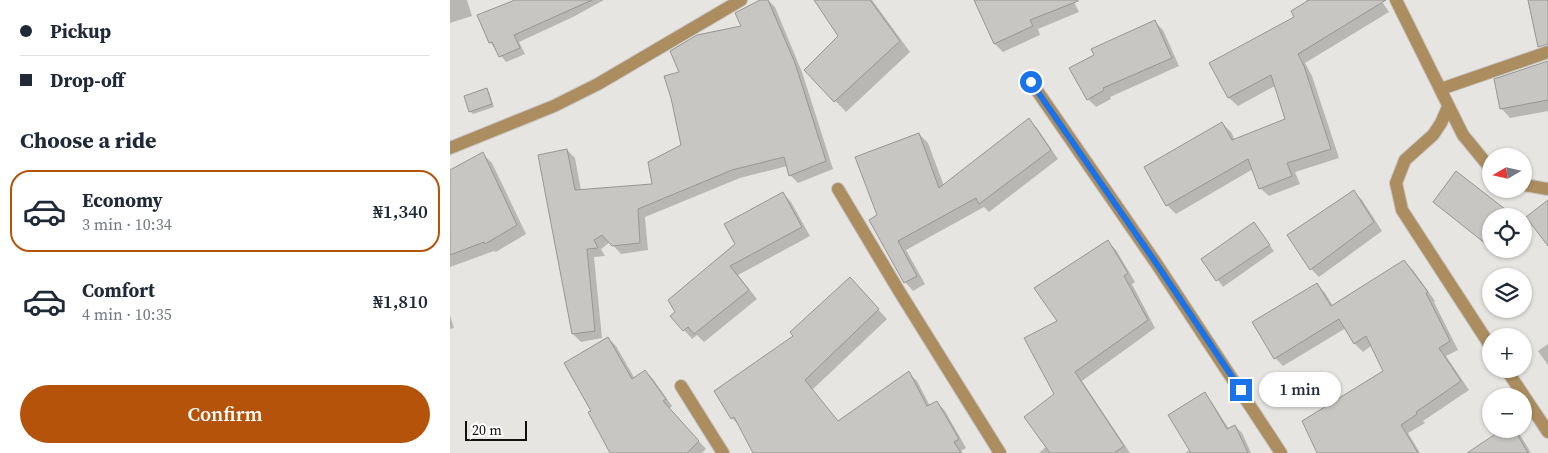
<!DOCTYPE html>
<html lang="en">
<head>
<meta charset="utf-8">
<style>
	:root { --surface:#fff; --page:#f2f2f3; --text:#1f2937; --muted:#747a83; --line:#e0e1e3; --accent:#b45309 }
	body { margin:0; font-family:"Source Serif 4",serif; background:var(--page); color:var(--text); height:100vh; display:flex; flex-direction:column; font-size:19px; white-space:nowrap }
	* { box-sizing:border-box; margin:0 }
	p { font-size:16px; color:var(--muted) }
	.icon { flex:none; width:28px; height:28px; fill:none; stroke:currentColor; stroke-width:2; stroke-linecap:round; stroke-linejoin:round }
	.map { position:relative; flex:1; overflow:hidden }
	.drawer { display:flex; flex-direction:column; background:var(--surface); width:450px }
	.drawer>* { flex:none }
	.banner { display:grid; align-content:center; height:110px; padding:0 20px; background:var(--surface) }
	.needle { width:32px; rotate:261deg }
	.tools { position:absolute; left:1032px; top:148px; display:grid; gap:10px }
	.tools a { display:grid; place-items:center; width:50px; height:50px; border-radius:50%; background:var(--surface); box-shadow:0 1px 4px #0004; font-size:25px }
	.scale { position:absolute; left:15px; bottom:12px; width:62px; box-sizing:border-box; padding-left:5px; border:2px solid #11100f; border-top:0; font-size:14px; line-height:18px; white-space:nowrap; color:#11100f; -webkit-text-stroke:4px #fff; paint-order:stroke }
	.end { position:absolute; width:22px; height:22px; margin:-11px; border:6px solid #1a73e8; background:#fff; box-shadow:0 0 0 2px #fff }
	.from { border-radius:50% }
	.bubble { position:absolute; height:35px; border-radius:18px; background:var(--surface); box-shadow:0 1px 4px #0004; font-size:16px; font-weight:600; line-height:35px; text-align:center }
	.banner b { display:flex; align-items:center; gap:18px; height:48px; font-size:19px }
	.banner b+b { border-top:1px solid var(--line) }
	.banner i { width:12px; height:12px; background:var(--text) }
	ul { padding:0; list-style:none }
	li { display:flex; align-items:center; gap:15px; height:82px; margin:0 10px 8px; padding:0 10px; border:2px solid transparent; border-radius:20px }
	li div { flex:1 }
	li b { display:block; font-size:19px }
	li em { font-style:normal; font-weight:600 }
	li.selected { border-color:var(--accent) }
	li>.icon { width:45px; height:45px; stroke-width:1.5 }
	h2 { padding:0 20px; font-size:22px; line-height:60px }
	.action { display:flex; gap:10px; margin-top:auto; padding:10px 20px }
	.action a { flex:1; height:58px; border-radius:30px; background:var(--accent); color:#fff; font-size:20px; font-weight:600; line-height:58px; text-align:center }
	main { display:flex; flex:1; min-height:0 }
	.map>svg:first-child { display:block }
	.shadow { fill:#0003 }
	.building { fill:#c8c6c3; stroke:#989693 }
	.lines { fill:none; stroke-linecap:round; stroke-linejoin:round }
	.street-casing { stroke:#c5c3c0; stroke-width:14 }
	.street { stroke:#ab8d5f; stroke-width:12 }
	.route { stroke:#1a73e8; stroke-width:6 }
</style>
</head>
<body>
<main>
<section class="drawer">
<div class="banner">
<b><i class="from"></i>Pickup</b>
<b><i></i>Drop-off</b>
</div>
<h2>Choose a ride</h2>
<ul>
<li class="selected"><svg class="icon" aria-label="car" viewBox="0 0 24 24"><path d="M5 17H2v-5l4-1 3-4h7l3 4 3 1v5h-3M9 17h6M6 11h13"/><circle cx="7" cy="17" r="2"/><circle cx="17" cy="17" r="2"/></svg><div><b>Economy</b><p>3 min · 10:34</p></div><em>₦1,340</em></li>
<li><svg class="icon" aria-label="car" viewBox="0 0 24 24"><path d="M5 17H2v-5l4-1 3-4h7l3 4 3 1v5h-3M9 17h6M6 11h13"/><circle cx="7" cy="17" r="2"/><circle cx="17" cy="17" r="2"/></svg><div><b>Comfort</b><p>4 min · 10:35</p></div><em>₦1,810</em></li>
</ul>
<div class="action"><a>Confirm</a></div>
</section>
<div class="map">
<svg width="1098" height="453" viewBox="0 0 1098 453">
	<rect width="100%" height="100%" fill="#e7e5e2"/>
	<!-- shadow -->
	<path class="shadow" d="M0,0H17L22,16L0,23Z
		M68,0H154L123,17L69,42L75,54L56,62L40,42Z
		M313,0H318L325,7L352,72L383,169L348,183L340,175L337,166L290,178L195,217L198,250L171,254L160,242L151,249L155,256L144,257L152,338L131,342L123,334L117,150L125,158L131,190L203,185L232,145L231,73L292,27Z
		M366,0H422L460,52L396,112L356,70L390,36Z
		M525,0H623L629,12L588,29L590,35L553,52L545,44Z
		M856,0H931L939,12L855,63L862,76L889,158L845,172L850,184L819,196L810,188L803,169L726,214L717,205L772,123L781,132L785,140L837,120L825,86L788,106L779,98L760,64L846,18L857,2Z
		M705,22L713,30L729,66L660,97L661,99L646,107L638,99Z
		M1098,62V111L1060,118L1051,108L1046,80Z
		M36,89L39,92L44,107L23,114L20,111Z
		M579,120L587,128L608,159L539,212L534,207L456,250L475,284L463,291L455,282L428,216L469,134L478,143L494,186Z
		M33,154L42,163L76,234L46,252L44,251L0,267V177Z
		M1006,172L1062,216H1041V248L985,202Z
		M904,192L912,200L932,231L869,277L861,269Z
		M333,193L341,202L360,236L288,275L307,299L254,342L247,335L242,339L234,330L287,244Z
		M804,224L824,251L773,287L753,259Z
		M658,242L666,250L685,282L682,284L705,328L632,381L680,453H589L597,446L605,394L609,321Z
		M1042,249H1057L1051,256Z
		M954,262L963,270L985,301L984,302L1008,350L996,356L1019,390L973,421L975,423L958,433L970,453H869L935,372L922,345L913,352L905,344L896,328L833,366L825,358L867,284L875,293L883,306Z
		M408,288L437,319L362,390L388,422L458,373L467,381L480,406L487,402L495,411L516,448L511,451L513,453H304L289,425L282,418L345,336Z
		M0,315L4,328L0,329Z
		M158,338L166,346L185,379L195,371L203,379L222,406L219,409L256,449L252,453H162L143,411Z
		M1098,344V365L1088,351Z
		M754,394L761,401L779,429L785,426L792,433L801,453H735L741,449Z
		M1056,429H1065L1069,433L1081,453H1019Z"/>
	<!-- building -->
	<path class="building" d="M65,0H142L64,35L70,48L49,57L42,42L39,43L27,15Z
		M310,0H318L345,63L376,161L339,176L334,157L282,170L188,209L190,243L162,246L152,235L144,240L148,248L137,249L145,331L122,334L88,155L117,149L125,190L202,184L198,162L231,145L221,98L214,76L229,72L220,51L247,35L291,26L285,13Z
		M364,0H420L450,41L384,102L354,70L388,36Z
		M524,0H628V1L580,20L583,26L544,44Z
		M859,0H936L848,54L854,66L881,149L837,163L842,176L809,189L798,159L716,206L694,167L772,122L782,140L835,119L821,75L778,98L759,63L844,17L841,11Z
		M1078,0H1098V44L1088,47Z
		M705,20L722,58L653,88L654,90L637,100L619,68L644,55L641,49Z
		M1098,61V100L1050,109L1044,79Z
		M37,88L42,104L19,112L14,96Z
		M579,118L601,150L529,204L526,198L448,241L467,276L454,283L419,220L427,215L405,157L469,133L489,188Z
		M33,152L67,225L35,244L34,242L0,255V170Z
		M1006,171L1064,216H1041V248L983,202Z
		M904,190L924,222L860,270L837,235Z
		M333,192L352,227L280,266L299,290L244,334L238,327L233,331L220,316L225,312L218,300L285,244L274,224Z
		M1098,200V246L1076,217Z
		M804,222L820,245L766,281L751,259Z
		M658,240L678,273L674,276L698,320L625,372L674,446L664,453H600L574,417L604,394L574,338L607,321L584,288Z
		M954,260L978,292L976,293L1000,341L989,348L1011,381L966,412L967,414L951,425L968,453H867L852,421L933,371L916,336L904,344L889,319L824,359L802,322L867,283L881,306Z
		M400,277L429,309L355,380L388,421L459,371L477,406L487,401L509,439L504,442L511,453H303L284,417L281,419L264,391L343,336L340,332Z
		M158,337L182,379L195,370L216,399L213,401L249,441L237,453H160L138,412L141,411L114,363Z
		M755,392L777,429L785,425L798,453H741L718,415Z
		M1053,429H1064L1078,453H1017Z"/>
	<g class="lines">
		<!-- street casing -->
		<g class="street-casing">
			<path id="street" d="M946,0L1013,135L1041,169
				M581,82L706,263L831,453
				M991,89L1098,52
				M998,107L991,123L983,135L955,160L946,183L952,210L1041,347
				M0,148L104,106L148,84L291,0
				M1074,185L1098,189
				M388,189L449,291L550,453
				M1056,369L1098,432
				M231,386L273,453"/>
		</g>
		<!-- street -->
		<use href="#street" class="street"/>
	</g>
	<g class="lines">
		<!-- route -->
		<path class="route" d="M581,82L706,263L791,390"/>
	</g>
</svg>
<div class="tools">
<a><svg class="needle" viewBox="-14 -14 28 28"><path d="M0-13l5 13h-10z" fill="#e53935"/><path d="M0 13l5-13h-10z" fill="#747a83"/></svg></a>
<a><svg class="icon" aria-label="locate" viewBox="0 0 24 24"><circle cx="12" cy="12" r="6"/><path d="M12 2v4M12 18v4M2 12h4M18 12h4"/></svg></a>
<a><svg class="icon" aria-label="layers" viewBox="0 0 24 24"><path d="M12 4l9 5-9 5-9-5zM3 14l9 5 9-5"/></svg></a>
<a>+</a>
<a>−</a>
</div>
<div class="scale">20 m</div>
<i class="end from" style="left:581px;top:82px"></i>
<i class="end" style="left:791px;top:390px"></i>
<div class="bubble" style="left:809px;top:372px;width:82px">1 min</div>
</div>
</main>
</body>
</html>
